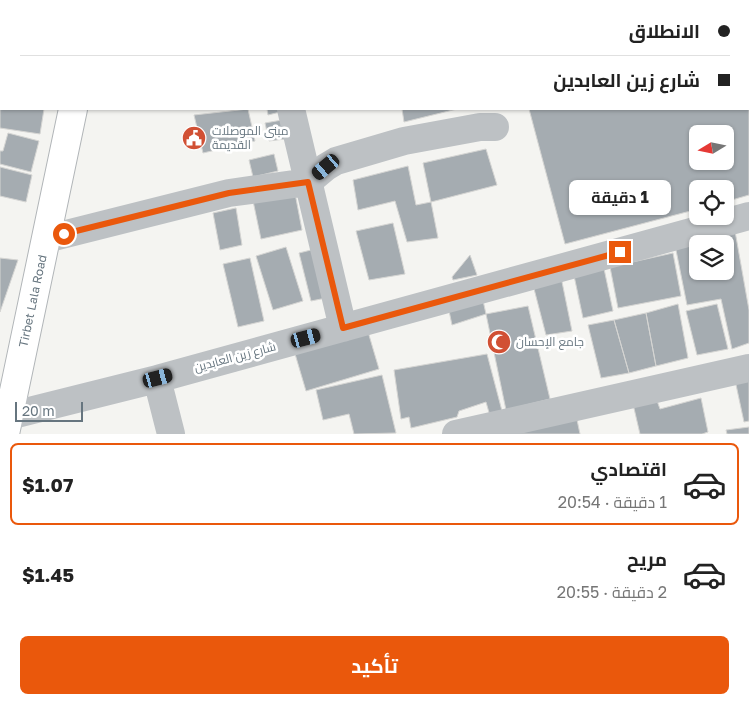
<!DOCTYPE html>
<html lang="ar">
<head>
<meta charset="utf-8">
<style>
	:root { --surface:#fff; --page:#f2f2f2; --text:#222; --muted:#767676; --line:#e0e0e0; --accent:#ea580c }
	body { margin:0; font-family:"Golos Text",Cairo,sans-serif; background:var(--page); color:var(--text); direction:rtl; height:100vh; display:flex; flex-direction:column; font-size:19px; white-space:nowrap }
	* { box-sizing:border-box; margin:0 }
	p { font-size:16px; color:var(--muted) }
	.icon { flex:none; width:28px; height:28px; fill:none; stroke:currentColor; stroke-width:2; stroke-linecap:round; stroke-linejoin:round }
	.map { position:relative; height:434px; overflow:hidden; direction:ltr }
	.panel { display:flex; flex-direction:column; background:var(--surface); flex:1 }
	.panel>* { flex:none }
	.top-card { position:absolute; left:0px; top:0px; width:750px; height:110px; box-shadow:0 1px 4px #0004; direction:rtl; display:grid; align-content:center; height:110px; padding:0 20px; background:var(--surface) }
	.needle { width:32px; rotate:260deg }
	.controls { position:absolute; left:689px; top:125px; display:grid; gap:10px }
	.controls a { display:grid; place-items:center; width:45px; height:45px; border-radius:8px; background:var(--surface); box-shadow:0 1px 4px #0004; font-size:25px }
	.scale { position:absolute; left:15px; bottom:12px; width:68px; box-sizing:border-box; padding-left:5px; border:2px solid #66757f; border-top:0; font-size:14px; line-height:18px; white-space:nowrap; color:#66757f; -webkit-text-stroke:4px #fff; paint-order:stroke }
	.end { position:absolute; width:22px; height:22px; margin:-11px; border:6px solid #ea580c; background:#fff; box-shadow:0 0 0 2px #fff }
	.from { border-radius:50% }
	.bubble { position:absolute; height:35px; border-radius:8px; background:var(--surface); box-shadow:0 1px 4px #0004; font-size:16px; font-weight:700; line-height:35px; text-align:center; direction:rtl }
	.car { position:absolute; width:15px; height:30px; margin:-15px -8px; border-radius:6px; box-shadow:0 0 4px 1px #0007; background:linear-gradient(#222 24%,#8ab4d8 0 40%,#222 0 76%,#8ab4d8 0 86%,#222 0) }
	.top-card b { display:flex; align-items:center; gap:18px; height:48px; font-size:19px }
	.top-card b+b { border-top:1px solid var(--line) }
	.top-card i { width:12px; height:12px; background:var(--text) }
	ul { padding:9px 0 0; list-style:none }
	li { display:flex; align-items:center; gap:15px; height:82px; margin:0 10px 8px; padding:0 10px; border:2px solid transparent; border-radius:8px }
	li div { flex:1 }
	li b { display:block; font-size:19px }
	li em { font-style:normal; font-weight:700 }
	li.current { border-color:var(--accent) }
	li>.icon { width:45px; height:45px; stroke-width:1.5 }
	.primary-button { display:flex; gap:10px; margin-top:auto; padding:10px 20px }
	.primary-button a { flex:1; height:58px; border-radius:8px; background:var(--accent); color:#fff; font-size:20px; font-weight:700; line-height:58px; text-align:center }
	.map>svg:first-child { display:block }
	.building { fill:#a5acb1; stroke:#d5d5d3; fill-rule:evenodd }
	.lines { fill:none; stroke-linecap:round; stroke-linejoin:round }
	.major-casing { stroke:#b1b5b8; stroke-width:30 }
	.minor { stroke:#bdc1c4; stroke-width:28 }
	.major { stroke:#fff; stroke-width:28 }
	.route { stroke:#ea580c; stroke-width:6 }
	.labels { text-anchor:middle; stroke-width:5; stroke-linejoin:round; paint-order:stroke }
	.poi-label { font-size:12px; fill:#66757f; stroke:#fff; text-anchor:start }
	.street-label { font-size:12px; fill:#66757f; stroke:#fff }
</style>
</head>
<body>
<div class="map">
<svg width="749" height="434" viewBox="0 0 749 434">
	<rect width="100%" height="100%" fill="#f4f4f1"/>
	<!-- building -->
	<path class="building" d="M161,0H201L202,1H161Z
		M499,0H531L532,1H495Z
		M571,0H729V1H571Z
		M749,59V195L725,202V189H698V209L565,244L529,109H749ZM698,134H725V161H698Z
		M0,97L1,109H44L40,134L0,128Z
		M248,109L255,141L203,153L194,115Z
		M267,109H279L280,112L268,115Z
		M402,109H457L404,122Z
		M282,120L285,139L269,141L265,123Z
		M8,133L39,141L31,172L0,164V151H3Z
		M486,149L497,185L431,202L423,163Z
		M274,154L278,171L253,177L249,160Z
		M408,166L416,205L431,202L438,238L407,242L395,201L358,210L353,180Z
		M0,167L32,175L26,202L0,196Z
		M294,188L302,230L261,239L252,196Z
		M236,208L242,245L220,250L213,213Z
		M393,223L405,274L369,280L356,231Z
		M735,231L749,310V343L732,349L721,299L687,305L675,245ZM698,244H725V271H698Z
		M286,247L303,301L273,310L256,256Z
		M319,248L331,297L311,301L299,253Z
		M673,253L681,296L618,308L610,267Z
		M470,255L477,275L453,280L452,277Z
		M0,258L18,260L0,312Z
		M250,258L264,321L238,327L223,264Z
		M603,264L613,311L583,318L573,271Z
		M560,272L572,331L546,335L532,281Z
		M482,296L486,314L452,325L448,306Z
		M678,304L688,358L656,366L646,313Z
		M717,304L728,349L697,355L686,311Z
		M528,306L550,399L506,410L486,314Z
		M646,313L656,366L629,373L614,320Z
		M614,320L629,373L601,378L588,325Z
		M366,325L379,369L306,391L293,347Z
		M487,354L502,411L490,416L486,402L459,411L457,417L411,428L409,417L401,419L394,370Z
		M382,375L396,433L354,434L349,414L323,420L316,390Z
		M749,377V421L744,422L735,380Z
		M656,398L660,409L701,398L708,432L702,434H640L633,404Z
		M576,415L580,434H516Z
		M749,427V434H727L726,430Z"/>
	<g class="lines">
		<!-- major casing -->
		<g class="major-casing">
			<path id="major" d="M90,0L91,1
				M5,434L73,109"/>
		</g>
		<!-- minor -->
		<path class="minor" d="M266,0V1
			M352,1L358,0
			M0,88L1,87
			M291,109L343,328
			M46,239L229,193L308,182L326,167L336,161L404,141L480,127H495
			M157,379L171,434
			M9,416L157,379L749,216
			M456,434L749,368"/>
		<!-- major -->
		<use href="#major" class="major"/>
	</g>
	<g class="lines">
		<!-- route -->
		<path class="route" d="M64,234L229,193L308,182L343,328L620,252"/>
	</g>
	<!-- icons -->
	<defs>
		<g id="civic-disc" transform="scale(1.25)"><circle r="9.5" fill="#d15034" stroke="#fff"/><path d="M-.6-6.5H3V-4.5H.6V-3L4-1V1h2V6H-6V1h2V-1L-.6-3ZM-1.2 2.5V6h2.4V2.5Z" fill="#fff"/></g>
		<g id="mosque-disc" transform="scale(1.25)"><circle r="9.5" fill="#d15034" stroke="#fff"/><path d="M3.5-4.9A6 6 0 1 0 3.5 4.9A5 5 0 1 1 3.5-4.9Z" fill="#fff"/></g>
	</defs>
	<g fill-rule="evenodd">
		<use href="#civic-disc" x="194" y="138"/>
		<use href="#mosque-disc" x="499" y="342"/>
	</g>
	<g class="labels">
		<!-- poi labels -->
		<g class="poi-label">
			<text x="212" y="135">مبنى الموصلات<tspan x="212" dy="14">القديمة</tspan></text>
			<text x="516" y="346">جامع الإحسان</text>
		</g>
		<!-- street labels -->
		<g class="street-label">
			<text transform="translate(33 301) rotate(-78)" y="4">Tirbet Lala Road</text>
			<text transform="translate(235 357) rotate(-15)" y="4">شارع زين العابدين</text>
		</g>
	</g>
</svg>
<div class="controls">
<a><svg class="needle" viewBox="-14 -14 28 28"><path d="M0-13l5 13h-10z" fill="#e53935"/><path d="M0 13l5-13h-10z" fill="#767676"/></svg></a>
<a><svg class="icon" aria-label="locate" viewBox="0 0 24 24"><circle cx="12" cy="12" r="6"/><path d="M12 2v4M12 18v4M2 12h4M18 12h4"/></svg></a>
<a><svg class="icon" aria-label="layers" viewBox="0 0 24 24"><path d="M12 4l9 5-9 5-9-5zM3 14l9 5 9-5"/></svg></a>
</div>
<div class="scale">20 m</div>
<i class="end from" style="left:64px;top:234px"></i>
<i class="end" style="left:620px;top:252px"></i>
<div class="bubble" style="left:569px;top:180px;width:102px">1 دقيقة</div>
<i class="car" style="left:326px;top:167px;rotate:230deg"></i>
<i class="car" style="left:306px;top:338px;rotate:75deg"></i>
<i class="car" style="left:158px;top:378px;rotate:75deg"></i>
<div class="top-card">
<b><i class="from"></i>الانطلاق</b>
<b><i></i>شارع زين العابدين</b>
</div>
</div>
<section class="panel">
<ul>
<li class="current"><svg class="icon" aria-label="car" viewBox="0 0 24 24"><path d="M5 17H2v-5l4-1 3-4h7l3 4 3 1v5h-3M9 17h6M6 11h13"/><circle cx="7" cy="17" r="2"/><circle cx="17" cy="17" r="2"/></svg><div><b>اقتصادي</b><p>1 دقيقة · 20:54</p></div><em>$1.07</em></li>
<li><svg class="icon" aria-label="car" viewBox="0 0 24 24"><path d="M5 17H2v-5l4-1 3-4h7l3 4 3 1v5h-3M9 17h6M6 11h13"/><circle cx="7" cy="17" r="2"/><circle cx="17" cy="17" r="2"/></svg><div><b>مريح</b><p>2 دقيقة · 20:55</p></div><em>$1.45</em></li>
</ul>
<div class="primary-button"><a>تأكيد</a></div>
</section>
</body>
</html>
